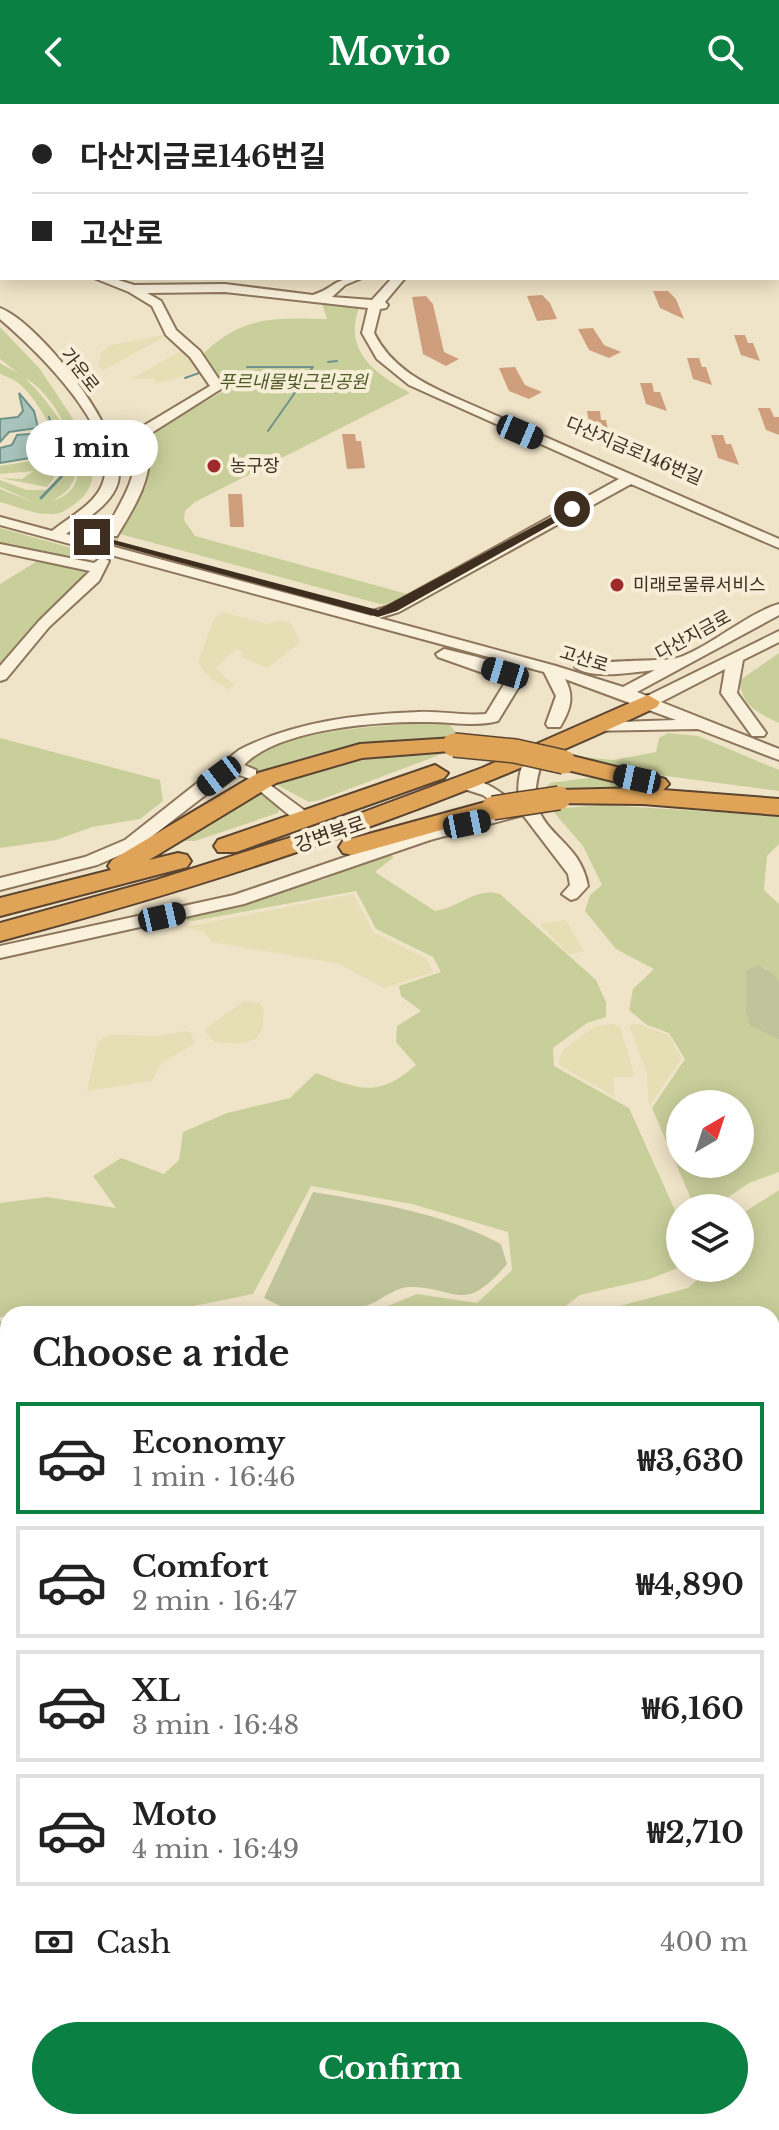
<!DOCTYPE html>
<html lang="en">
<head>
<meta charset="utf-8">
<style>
	:root { --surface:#fff; --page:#f6f6f6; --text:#222; --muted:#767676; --line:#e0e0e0; --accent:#0b8043 }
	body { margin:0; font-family:"Libre Baskerville","Noto Sans KR",serif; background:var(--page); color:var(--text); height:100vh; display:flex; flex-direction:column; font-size:30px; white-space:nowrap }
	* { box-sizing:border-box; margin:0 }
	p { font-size:26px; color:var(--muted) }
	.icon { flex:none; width:44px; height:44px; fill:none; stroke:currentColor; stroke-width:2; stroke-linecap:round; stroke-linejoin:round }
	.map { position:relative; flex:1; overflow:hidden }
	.details { position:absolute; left:0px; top:1202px; width:780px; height:824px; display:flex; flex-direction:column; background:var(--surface); border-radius:24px 24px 0 0; box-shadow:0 4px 20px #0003 }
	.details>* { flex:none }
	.guide { position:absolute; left:0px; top:0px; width:780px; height:176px; box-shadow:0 4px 20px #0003; display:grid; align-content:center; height:176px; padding:0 32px; background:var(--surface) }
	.needle { width:52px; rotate:39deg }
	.tools { position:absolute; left:666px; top:986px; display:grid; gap:16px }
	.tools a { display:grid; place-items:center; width:88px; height:88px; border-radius:50%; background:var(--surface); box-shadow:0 4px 20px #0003; font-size:40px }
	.end { position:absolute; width:36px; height:36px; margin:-18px; border:10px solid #3d2e20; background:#fff; box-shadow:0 0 0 4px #fff }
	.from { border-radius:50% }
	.bubble { position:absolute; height:56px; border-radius:28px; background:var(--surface); box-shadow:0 4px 20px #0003; font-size:26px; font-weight:800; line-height:56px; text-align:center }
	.car { position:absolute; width:24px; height:48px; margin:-24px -12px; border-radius:10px; box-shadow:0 0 6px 2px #0007; background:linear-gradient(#222 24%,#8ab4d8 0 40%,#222 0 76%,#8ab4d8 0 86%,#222 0) }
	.guide b { display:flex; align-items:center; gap:28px; height:76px; font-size:30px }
	.guide b+b { border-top:2px solid var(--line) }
	.guide i { width:20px; height:20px; background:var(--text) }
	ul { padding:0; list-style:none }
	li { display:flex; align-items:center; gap:24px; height:112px; margin:0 16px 12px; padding:0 16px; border:4px solid var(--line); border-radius:0px }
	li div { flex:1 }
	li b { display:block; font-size:30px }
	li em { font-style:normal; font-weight:800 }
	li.current { border-color:var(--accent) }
	li>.icon { width:72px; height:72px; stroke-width:1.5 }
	h2 { padding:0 32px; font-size:36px; line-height:96px }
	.pay { display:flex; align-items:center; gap:20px; height:88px; padding:0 32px; font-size:30px }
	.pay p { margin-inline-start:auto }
	.cta { display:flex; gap:16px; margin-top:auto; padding:16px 32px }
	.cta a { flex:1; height:92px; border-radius:48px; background:var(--accent); color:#fff; font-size:32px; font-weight:800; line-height:92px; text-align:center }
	header { display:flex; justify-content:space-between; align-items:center; height:104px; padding:0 32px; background:var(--accent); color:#fff; font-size:36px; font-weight:800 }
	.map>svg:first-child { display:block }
	.farmland { fill:#e6deb5 }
	.green { fill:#c9cf9b; fill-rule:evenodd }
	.cemetery { fill:#bfc49a }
	.water { fill:#a9c4bc; stroke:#6f938a; stroke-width:2 }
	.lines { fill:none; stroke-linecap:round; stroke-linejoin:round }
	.stream-far1 { stroke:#6f938a; stroke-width:2 }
	.stream { stroke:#6f938a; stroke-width:3 }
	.building { fill:#cf9f7d }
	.minor-tunnel { stroke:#ccc0a6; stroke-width:16; stroke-dasharray:16 8; stroke-linecap:butt }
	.minor-casing { stroke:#8d765c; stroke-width:4 }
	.highway-casing { stroke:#5b4430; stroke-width:4 }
	.minor { fill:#faf1dc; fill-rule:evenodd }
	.highway { fill:#e0a458; fill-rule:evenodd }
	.highway-bridge-casing { stroke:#5b4430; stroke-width:26; stroke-linecap:butt }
	.highway-bridge { stroke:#e0a458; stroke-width:23 }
	.route { fill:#3d2e20 }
	.poi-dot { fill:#9e2a2b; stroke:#f7eed8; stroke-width:3 }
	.labels { text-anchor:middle; stroke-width:8; stroke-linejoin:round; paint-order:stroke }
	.far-street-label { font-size:18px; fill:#3d2e20; stroke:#f7eed8 }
	.far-park-label { font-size:18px; font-style:italic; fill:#4d5a26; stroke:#f7eed8 }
	.far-poi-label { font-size:18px; fill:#3d2e20; stroke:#f7eed8; text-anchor:start }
	.street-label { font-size:20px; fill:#3d2e20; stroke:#f7eed8 }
</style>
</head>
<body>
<header><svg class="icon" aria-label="back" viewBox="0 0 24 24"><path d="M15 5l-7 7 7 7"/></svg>Movio<svg class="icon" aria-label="search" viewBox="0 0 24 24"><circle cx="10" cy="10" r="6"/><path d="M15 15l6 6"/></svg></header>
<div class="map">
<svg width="779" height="2026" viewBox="0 0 779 2026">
	<rect width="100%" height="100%" fill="#f0e4c8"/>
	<!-- farmland -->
	<path class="farmland" d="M170,230L103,266L98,262L102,248L111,241Z
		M185,245L198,265L192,270L158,279L153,275H131Z
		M223,508L267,520L280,516L291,519L300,539L267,564L241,553L243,548L236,545L216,564L235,582L227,585L209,573L198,559L214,514Z
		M353,790L373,828L427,855L433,868L384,884L336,859L212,838L205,829L185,823Z
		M566,816L584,848L568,850L540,820Z
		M244,897L259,899L264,905L263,924L256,935L238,940L215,938L205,927L209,922Z
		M613,920L620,923L635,973H614V992L559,961L562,947L595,922Z
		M639,920L668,931L682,954L649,1002L647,970L629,921Z
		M185,927L190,928L195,939L162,959L152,977L87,987L98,937L109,931L160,932Z"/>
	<!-- green -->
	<path class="green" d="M457,0H779V38L778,2Z
		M322,200L359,204C343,247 375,270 410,289L195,398L185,407L184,416L195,432L411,491L391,500H380L120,430L146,382L156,326L227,285L214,272L204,249C244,211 276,214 327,215Z
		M0,223L40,265L79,324L67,325C58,306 43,284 25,274C47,295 92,349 71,381C67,389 59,392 53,397C92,383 74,354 68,326L80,325C95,353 102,383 72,402C65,407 58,411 49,410C33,410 15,402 0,398V385L36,399L0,383V376L27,386H48C82,366 40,295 17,278C13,275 5,272 0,270V259L19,270L0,255Z
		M50,354L56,355L54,374L47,383L0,374L22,375L34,367L0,370V362Z
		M0,424L90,449L93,452L81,458L0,440Z
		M39,456L91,467L37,518L0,562V480Z
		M779,549V619C757,608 741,602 740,576Z
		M436,619L450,621L461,635C390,633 325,644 258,669L248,661C269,626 397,620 436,619Z
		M668,629L698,632L779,666V687L636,668L584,653L614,656L656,648L659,634Z
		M0,634L160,676L163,697L140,715L92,723L56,736L0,744Z
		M405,648H447L320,696L309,698L277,681L308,667Z
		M595,673L651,685L541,688L550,679Z
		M261,686L280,701L278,709L195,737H184L193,725Z
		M604,701L779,712V740L767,752L764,786L779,800V878L764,863L750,922L779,936V1068L749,1079L712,1104H695L652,1004L685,955L669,929L647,921L629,906L633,885L654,865L616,845L585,807L590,791L602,781L583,742L551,705ZM680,1000H740V1060H680Z
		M386,749L394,753L375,768L435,807C459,804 475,783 500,790L596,876L606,898V913L587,919L553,944L554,962L629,1004L674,1104L680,1133V1163L650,1175L580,1191L555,1210H368L417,1190L477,1199L512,1166L508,1128L412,1100L311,1082L253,1190L154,1210L0,1213V1099L47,1093L116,1104L93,1072L121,1054L164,1070L179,1056L183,1028L227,1009L290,994L316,969C360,986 378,994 416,961L396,938L397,922L421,907L401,892L399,882L441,868L433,853L376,825L356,787L193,817L179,815L325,775Z
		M779,1086V1348L772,1349V1210H589L688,1184L712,1164H740V1111Z
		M8,1328V1598L1,1599L0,1329Z
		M772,1406L779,1410V1835L772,1837Z"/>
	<!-- cemetery -->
	<path class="cemetery" d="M758,861L774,870L779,878V936L750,922L746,907V867Z
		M313,1088C377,1099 443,1109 501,1140L507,1160C463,1212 458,1183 409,1183C398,1183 384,1193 375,1198C335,1217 303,1215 264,1194Z
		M0,1217L8,1218V1318L0,1319Z"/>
	<!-- water -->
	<path class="water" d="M19,289L34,307L38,324L9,328L0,338V315L18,313L23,307Z
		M41,329L35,353L0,359V344L12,341L17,331Z
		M779,1835V2026H342L352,2022L450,2018H772V1837Z"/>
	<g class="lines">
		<!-- stream-far1 -->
		<path class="stream-far1" d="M328,258L337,257
			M247,263H313
			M185,274L199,269
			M49,313L55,334
			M268,327L313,263"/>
		<!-- stream -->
		<path class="stream" d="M41,394L61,373L62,356L54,332"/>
	</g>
	<!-- building -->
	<path class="building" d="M653,187H668L676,195L684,215L660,204Z
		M542,191L550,199L557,215L537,217L527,192Z
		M426,192L433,200L444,248L459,255L446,262L423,250L412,193Z
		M593,224L604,241L621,248L609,254L589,246L578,225Z
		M734,231H745L748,239H753L760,257L741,251Z
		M687,254H699L702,263H706L712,281L693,275Z
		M515,263L525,281L542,288L529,295L509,287L499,264Z
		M640,279H652L654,288H660L667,307L646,300Z
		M758,304H770L774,313H779V331L766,326Z
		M587,307H600L601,316H606L610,335L590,327Z
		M342,330H355L356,337H361L365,364L347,365Z
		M711,331H723L726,340H731L739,361L718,354Z
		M228,390H242L244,423H230Z"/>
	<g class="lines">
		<!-- minor-tunnel -->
		<path class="minor-tunnel" d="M102,457L112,429"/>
		<!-- minor casing -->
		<g class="minor-casing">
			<path id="minor" d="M778,141H779V149H778Z
				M0,143H2V151H0Z
				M94,174H112L134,181L225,180L313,191C337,183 332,174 362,174L345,181L332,193L372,196L392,174H405L385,198L388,201L386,204L380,205L374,229C391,263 422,279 456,294L779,435V444L631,380L399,508L379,514L556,562L623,583L655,566C635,568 591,576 575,563C582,557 656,557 673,555C701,550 747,509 779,500V511L637,588L647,592L779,527V538L743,556L737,589L766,629L764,632H752L721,589L725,565L661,598L779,645V656L698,625L586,627L584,624L592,619L676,616L565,575C575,593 570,606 560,623H548L546,620L556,592L544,568L0,421V413L52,427C69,413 94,401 102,381C124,329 35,245 0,215V204C40,219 129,333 118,378C112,401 84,416 66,430L372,512L373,507L389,502L619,375L409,281L377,255L362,229L368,204L225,188L147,189L161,197L176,226L200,247L224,283L145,333L141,340L149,344C152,377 133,405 117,432H107L105,429C117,402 137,379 135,347L116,342L128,338L135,327L210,282L190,253L166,231L152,202L129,188Z
				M0,440L94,459L102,453L109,457L99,477L49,523L6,575L0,577V562L39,517L90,467L0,448Z
				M444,545C468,551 506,557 523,576L498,617C475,623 452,618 429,618C380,617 279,624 244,661L256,666V674L250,675L234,669L137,744L97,761L0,786V774L85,753L125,736L239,646C293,618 358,610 419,608C441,607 464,612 486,610L506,577L438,553L436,550Z
				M537,645L545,650C512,731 578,723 588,782L577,794L571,796L562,790L570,781L568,770L523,711L430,736L244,800L0,854V842L234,791L418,728L503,706L483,691L458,683V675C481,671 503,690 520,703C516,686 518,652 537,645Z
				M266,678L312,712L315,716L312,720H300L260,687L258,683Z
				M8,1745V1772L0,1776V1749Z"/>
		</g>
		<!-- highway casing -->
		<g class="highway-casing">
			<path id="highway" d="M648,591L660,598L657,603C445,704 226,777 0,837V819L156,776L321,724L482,664Z
				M454,634L466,641L463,646L362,654L276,679L149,756L178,749L187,751L191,757L187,763L0,812V794L111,766L108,762L112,756L258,669L360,640Z
				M564,650L665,675L669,680L663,686L779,695V711L643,700L550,699L546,694L559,686L642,684L555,663L551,658L555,653Z
				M435,661L448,669L444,674L236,748H218L214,742L218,736Z
				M493,696L506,704L502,709L352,751L343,749L339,743L343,737Z"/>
		</g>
		<!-- minor -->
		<use href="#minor" class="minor"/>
		<!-- highway -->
		<use href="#highway" class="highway"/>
		<!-- highway-bridge casing -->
		<g class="highway-bridge-casing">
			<path id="highway-bridge" d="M454,641L515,647L564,658
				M493,704L559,694"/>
		</g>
		<!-- highway-bridge -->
		<use href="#highway-bridge" class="highway-bridge"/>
	</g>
	<!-- route -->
	<path class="route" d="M572,402L576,407L397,507L378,513L87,433L95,431L378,506Z"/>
	<!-- markers -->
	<g class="poi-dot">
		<circle cx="214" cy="362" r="8"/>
		<circle cx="617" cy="481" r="8"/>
	</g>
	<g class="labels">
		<!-- far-street labels -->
		<g class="far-street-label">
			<text transform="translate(80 266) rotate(52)" y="6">가운로</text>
			<text transform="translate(634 347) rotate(23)" y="6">다산지금로146번길</text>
			<text transform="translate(693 531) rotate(-29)" y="6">다산지금로</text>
			<text transform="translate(584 555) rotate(17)" y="6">고산로</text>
		</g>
		<!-- far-park labels -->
		<g class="far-park-label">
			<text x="293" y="284">푸르내물빛근린공원</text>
		</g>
		<!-- far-poi labels -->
		<g class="far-poi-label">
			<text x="230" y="368">농구장</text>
			<text x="633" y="487">미래로물류서비스</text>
		</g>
		<!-- street labels -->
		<g class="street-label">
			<text transform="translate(330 730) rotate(-19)" y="7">강변북로</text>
		</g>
	</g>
</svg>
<div class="tools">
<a><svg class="needle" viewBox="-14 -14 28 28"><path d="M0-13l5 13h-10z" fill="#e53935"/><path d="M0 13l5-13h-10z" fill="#767676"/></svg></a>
<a><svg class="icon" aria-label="layers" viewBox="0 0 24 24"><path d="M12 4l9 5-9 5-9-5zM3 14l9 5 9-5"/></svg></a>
</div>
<i class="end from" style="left:572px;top:405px"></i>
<i class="end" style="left:92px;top:433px"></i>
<div class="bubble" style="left:26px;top:316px;width:132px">1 min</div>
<i class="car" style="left:520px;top:328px;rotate:113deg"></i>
<i class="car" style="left:505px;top:569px;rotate:287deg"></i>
<i class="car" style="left:219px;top:672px;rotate:233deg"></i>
<i class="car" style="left:637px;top:675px;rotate:282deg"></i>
<i class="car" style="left:467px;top:720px;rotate:79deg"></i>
<i class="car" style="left:162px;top:813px;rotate:77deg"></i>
<div class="guide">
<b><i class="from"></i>다산지금로146번길</b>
<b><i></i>고산로</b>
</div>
<section class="details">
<h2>Choose a ride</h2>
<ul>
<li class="current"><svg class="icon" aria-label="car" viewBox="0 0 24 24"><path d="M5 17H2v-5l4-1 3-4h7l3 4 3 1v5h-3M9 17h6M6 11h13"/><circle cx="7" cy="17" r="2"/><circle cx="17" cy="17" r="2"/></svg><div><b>Economy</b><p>1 min · 16:46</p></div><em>₩3,630</em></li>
<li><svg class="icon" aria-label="car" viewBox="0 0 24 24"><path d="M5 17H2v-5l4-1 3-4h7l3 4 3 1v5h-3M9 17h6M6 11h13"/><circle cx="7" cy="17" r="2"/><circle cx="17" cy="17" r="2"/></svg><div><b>Comfort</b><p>2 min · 16:47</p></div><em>₩4,890</em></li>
<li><svg class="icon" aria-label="car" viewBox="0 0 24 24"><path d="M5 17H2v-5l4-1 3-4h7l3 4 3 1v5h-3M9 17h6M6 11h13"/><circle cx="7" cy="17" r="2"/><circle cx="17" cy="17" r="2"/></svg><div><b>XL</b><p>3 min · 16:48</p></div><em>₩6,160</em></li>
<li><svg class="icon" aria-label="car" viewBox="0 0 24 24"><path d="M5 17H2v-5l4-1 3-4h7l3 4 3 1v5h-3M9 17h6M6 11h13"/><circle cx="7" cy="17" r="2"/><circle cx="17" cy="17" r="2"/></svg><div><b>Moto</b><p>4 min · 16:49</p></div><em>₩2,710</em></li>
</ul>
<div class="pay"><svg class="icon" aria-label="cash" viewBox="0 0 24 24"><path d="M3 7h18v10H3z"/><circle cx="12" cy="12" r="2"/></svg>Cash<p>400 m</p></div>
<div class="cta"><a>Confirm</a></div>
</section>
</div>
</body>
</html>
